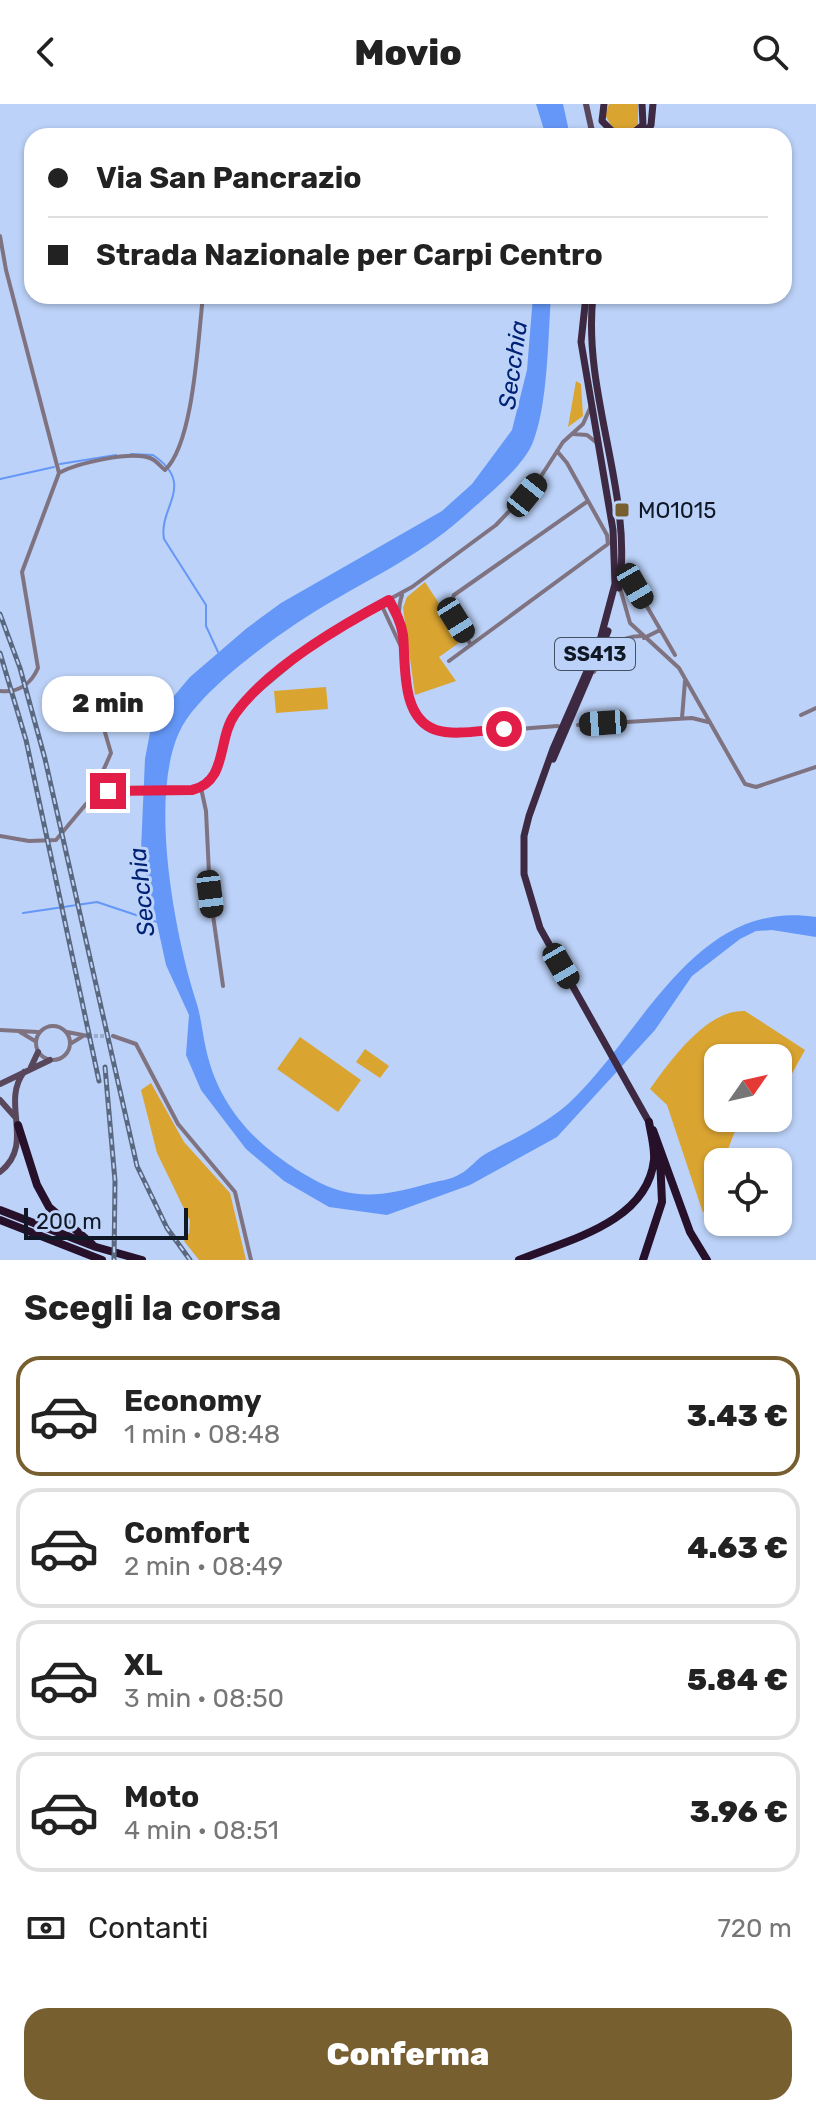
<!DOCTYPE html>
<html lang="it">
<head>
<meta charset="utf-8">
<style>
	:root { --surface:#fff; --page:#f6f6f6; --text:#222; --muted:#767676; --line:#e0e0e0; --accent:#785f30 }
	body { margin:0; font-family:Rubik,sans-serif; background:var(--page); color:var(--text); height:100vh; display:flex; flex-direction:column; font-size:30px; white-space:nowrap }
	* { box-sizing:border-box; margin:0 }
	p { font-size:26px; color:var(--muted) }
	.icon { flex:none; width:44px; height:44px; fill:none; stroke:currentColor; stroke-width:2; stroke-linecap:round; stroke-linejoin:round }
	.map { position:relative; height:1156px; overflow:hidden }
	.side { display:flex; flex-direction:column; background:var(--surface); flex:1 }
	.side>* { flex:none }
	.banner { position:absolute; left:24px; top:24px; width:768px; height:176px; border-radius:24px; box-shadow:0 2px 6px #0004; display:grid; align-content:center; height:176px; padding:0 24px; background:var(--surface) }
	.needle { width:52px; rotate:56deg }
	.controls { position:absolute; left:704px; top:940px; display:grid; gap:16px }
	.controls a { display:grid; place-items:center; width:88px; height:88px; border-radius:16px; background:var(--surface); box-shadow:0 2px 6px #0004; font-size:40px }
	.scale { position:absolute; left:24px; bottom:20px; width:164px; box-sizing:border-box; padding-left:8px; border:4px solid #101825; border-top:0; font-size:22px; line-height:28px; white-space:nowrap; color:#101825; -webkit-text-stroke:6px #bcd2f8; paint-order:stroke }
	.end { position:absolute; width:36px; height:36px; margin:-18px; border:10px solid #e11d48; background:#fff; box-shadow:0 0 0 4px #fff }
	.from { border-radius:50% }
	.bubble { position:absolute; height:56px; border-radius:24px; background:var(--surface); box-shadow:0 2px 6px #0004; font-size:26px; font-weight:800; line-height:56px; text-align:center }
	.car { position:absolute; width:24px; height:48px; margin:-24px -12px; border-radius:10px; box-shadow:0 0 6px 2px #0007; background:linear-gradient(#222 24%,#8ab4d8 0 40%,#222 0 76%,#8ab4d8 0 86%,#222 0) }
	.banner b { display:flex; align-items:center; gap:28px; height:76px; font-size:30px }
	.banner b+b { border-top:2px solid var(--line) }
	.banner i { width:20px; height:20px; background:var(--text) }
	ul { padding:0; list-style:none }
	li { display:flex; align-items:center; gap:24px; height:120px; margin:0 16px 12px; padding:0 8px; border:4px solid var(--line); border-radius:24px }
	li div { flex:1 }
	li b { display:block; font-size:30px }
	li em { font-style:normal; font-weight:800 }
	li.active { border-color:var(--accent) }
	li>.icon { width:72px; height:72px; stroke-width:1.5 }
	h2 { padding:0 24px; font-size:36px; line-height:96px }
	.pay { display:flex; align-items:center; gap:20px; height:88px; padding:0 24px; font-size:30px }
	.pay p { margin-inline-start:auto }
	.primary-button { display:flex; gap:16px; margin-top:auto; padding:16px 24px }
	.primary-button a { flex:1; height:92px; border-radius:24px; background:var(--accent); color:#fff; font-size:32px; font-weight:800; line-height:92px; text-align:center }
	header { display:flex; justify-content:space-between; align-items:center; height:104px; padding:0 24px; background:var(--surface); font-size:36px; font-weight:800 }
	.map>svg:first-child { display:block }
	.green { fill:#daa431 }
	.water { fill:#6497f7 }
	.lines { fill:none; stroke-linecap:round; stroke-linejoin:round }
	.stream { stroke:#6497f7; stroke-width:2 }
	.street-tunnel { stroke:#9aadce; stroke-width:4; stroke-dasharray:4 2; stroke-linecap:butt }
	.street { stroke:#7f7381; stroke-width:4 }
	.secondary { stroke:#58475b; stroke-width:6 }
	.primary { stroke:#3d2941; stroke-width:7 }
	.highway { stroke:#26102a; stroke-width:8 }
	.rail-casing { stroke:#59677f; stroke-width:5 }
	.rail { stroke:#bcd2f8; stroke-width:2; stroke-dasharray:6; stroke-linecap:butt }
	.route { stroke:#e11d48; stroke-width:10 }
	.poi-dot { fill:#785f30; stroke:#bcd2f8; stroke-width:3 }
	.labels { text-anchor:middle; stroke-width:6; stroke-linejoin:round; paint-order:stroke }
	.shield { fill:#bcd2f8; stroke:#445064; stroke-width:2 }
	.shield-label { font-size:20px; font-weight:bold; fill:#101825 }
	.poi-label { font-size:22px; fill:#101825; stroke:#bcd2f8; text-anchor:start }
	.water-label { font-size:24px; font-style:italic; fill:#002274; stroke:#bcd2f8 }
</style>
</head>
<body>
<header><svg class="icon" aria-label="back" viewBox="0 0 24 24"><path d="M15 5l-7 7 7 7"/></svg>Movio<svg class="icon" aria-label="search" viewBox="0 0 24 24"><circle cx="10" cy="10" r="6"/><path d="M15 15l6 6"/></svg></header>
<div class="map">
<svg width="816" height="1156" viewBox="0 0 816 1156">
	<rect width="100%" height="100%" fill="#bcd2f8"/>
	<!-- green -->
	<path class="green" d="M609,0H638V21L629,28L614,26L605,11Z
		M576,277L581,280L583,312L568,323Z
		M425,478L463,536L439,553L456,577L415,591L403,504L407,493Z
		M326,583L328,605L276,609L274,587Z
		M745,907L805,946L784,984L778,982V954H718V1014H740L723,1058H718V1070L703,1109L667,1001L650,985C670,957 707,905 745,907Z
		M300,933L361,976L338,1008L277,965Z
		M365,945L389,962L380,974L356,958Z
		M151,979L184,1038L230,1089L246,1156H199L184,1137L189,1129L190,1117L157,1049L141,986Z"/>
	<!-- water -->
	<path class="water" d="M536,0H563L570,32H546Z
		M533,192H551C548,233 548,300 533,338C523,364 484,394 463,413C417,454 362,478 311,510C273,534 211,579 186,616C145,677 174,827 195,894C201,911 202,927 206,945C219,1005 259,1045 311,1074C353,1098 383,1092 427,1080C437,1077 451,1076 460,1070C470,1065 476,1055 487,1049C514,1035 545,1020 568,1000C643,931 693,794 816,813V833L772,826L756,827L740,835L692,872L655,926L557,1033L470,1081L387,1111L329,1103L284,1077L246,1045L201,986L186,951L189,911L166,861L141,746L145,655L152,618L190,573L247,524L281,499L442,407L472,380L512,326L527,266Z"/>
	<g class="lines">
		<!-- stream -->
		<path class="stream" d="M131,350L153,351C197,381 158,403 164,435L206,501V522L218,548
			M60,360L116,351
			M0,375L54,363
			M23,809L97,798L157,818"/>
		<!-- street-tunnel -->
		<path class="street-tunnel" d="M88,932H113"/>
		<!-- street -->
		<path class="street" d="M0,132L6,166L59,369L22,468L38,564C31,580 18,589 0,587
			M573,330L587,331L597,339
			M59,369C77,359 130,347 150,354C156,356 160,362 165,366C194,339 198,233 203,192
			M627,468L675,551
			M620,484L630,519L679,564L745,680L756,683L816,663
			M402,491C395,511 402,538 404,559C407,579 408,603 423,618C442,637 529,623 558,622
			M390,496L398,513
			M381,500L402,545
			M644,534L660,526
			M471,541C462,526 445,508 454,491L588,397
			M449,557L608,440L607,431L567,359L557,347
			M594,568C606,549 616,532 641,532
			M92,584L111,649L95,685L96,692
			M801,611L816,604
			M682,614L685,577
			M578,621L692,614L708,618
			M201,684L206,707L210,790L223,882
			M0,732L29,737L56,736L86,700L103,689L128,684L192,686L204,682L216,671L226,628L241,602L331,527L412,483L496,421L538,377L563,338L583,320L591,302
			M36 939a17 17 0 1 1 34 0a17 17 0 1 1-34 0Z
			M0,926L38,928
			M20,928L35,937
			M67,928L88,932
			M113,932L136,940L178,1020L235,1088L251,1156
			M70,940L83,932"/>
		<!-- secondary -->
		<path class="secondary" d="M586,0L593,32
			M31,963L38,948
			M0,980L50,956
			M0,996L16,1014
			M0,1068C36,1040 0,999 24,968"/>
		<!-- primary -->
		<path class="primary" d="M604,0L602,17L617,32
			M629,32L643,21L642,0
			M644,32L651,21L653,0
			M586,192L581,238L613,426L615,480L599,540L553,645L529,712L524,732V770L540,824L649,1018
			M593,192C582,290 634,392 619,484
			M553,655L608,527"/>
		<!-- highway -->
		<path class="highway" d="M18,1021L37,1081L49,1103L92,1140
			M653,1026L690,1128L707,1156
			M0,1106L96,1143L142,1156
			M0,1116L102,1156
			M519,1156C567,1136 647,1119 654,1056C655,1044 651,1030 649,1018
			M643,1156L662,1098L660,1053"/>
		<!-- rail casing -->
		<g class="rail-casing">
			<path id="rail" d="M0,510L20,564L45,655L137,1062L167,1124L190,1156
				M0,549L26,636L99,977
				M105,963L115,1077L114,1156"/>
		</g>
		<!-- rail -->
		<use href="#rail" class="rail"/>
	</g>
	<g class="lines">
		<!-- route -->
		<path class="route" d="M108,687L192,686C228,678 217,635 235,610C268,564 340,522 389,496C395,507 401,518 403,531C406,559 400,614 436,626C455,632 483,626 504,625"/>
	</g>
	<!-- markers -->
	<rect class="poi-dot" x="614" y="398" width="16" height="16" rx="4"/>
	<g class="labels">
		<!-- shield labels -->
		<rect class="shield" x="555" y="534" width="80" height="32" rx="6"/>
		<g class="shield-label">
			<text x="595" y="557">SS413</text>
		</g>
		<!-- poi labels -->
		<g class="poi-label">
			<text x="638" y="414">MO1015</text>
		</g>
		<!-- water labels -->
		<g class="water-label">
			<text transform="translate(513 261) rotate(-82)" y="8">Secchia</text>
			<text transform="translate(142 788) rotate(-96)" y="8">Secchia</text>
		</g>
	</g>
</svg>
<div class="controls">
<a><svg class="needle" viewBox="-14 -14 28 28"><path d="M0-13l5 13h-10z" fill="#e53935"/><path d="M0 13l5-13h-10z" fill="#767676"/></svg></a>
<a><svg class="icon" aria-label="locate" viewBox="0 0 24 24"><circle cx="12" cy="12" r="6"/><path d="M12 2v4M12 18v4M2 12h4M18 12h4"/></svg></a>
</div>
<div class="scale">200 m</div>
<i class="end from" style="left:504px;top:625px"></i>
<i class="end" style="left:108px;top:687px"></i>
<div class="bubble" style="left:42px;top:572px;width:132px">2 min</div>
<i class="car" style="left:527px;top:391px;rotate:39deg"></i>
<i class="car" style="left:635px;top:482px;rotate:150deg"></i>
<i class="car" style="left:456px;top:516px;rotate:148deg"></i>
<i class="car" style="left:603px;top:619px;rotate:266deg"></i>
<i class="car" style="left:210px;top:790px;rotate:173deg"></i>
<i class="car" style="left:561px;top:862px;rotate:150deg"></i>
<div class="banner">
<b><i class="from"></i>Via San Pancrazio</b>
<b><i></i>Strada Nazionale per Carpi Centro</b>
</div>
</div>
<section class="side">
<h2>Scegli la corsa</h2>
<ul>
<li class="active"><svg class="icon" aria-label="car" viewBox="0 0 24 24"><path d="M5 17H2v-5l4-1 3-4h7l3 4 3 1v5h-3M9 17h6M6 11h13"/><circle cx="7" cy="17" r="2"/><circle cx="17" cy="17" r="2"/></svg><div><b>Economy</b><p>1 min · 08:48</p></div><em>3.43 €</em></li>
<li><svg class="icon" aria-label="car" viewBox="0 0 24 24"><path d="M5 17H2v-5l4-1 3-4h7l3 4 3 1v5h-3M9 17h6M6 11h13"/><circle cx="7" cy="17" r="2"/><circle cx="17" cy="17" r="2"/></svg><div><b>Comfort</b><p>2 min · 08:49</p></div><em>4.63 €</em></li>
<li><svg class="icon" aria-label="car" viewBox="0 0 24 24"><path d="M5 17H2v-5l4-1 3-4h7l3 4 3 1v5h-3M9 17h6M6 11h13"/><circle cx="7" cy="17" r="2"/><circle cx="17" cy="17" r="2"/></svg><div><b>XL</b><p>3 min · 08:50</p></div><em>5.84 €</em></li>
<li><svg class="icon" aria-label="car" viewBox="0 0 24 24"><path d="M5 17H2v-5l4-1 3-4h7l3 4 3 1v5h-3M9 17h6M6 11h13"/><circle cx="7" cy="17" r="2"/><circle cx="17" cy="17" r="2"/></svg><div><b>Moto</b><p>4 min · 08:51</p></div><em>3.96 €</em></li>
</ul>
<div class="pay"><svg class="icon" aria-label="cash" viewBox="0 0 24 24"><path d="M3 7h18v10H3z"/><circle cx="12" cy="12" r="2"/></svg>Contanti<p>720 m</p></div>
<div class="primary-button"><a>Conferma</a></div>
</section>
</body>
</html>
